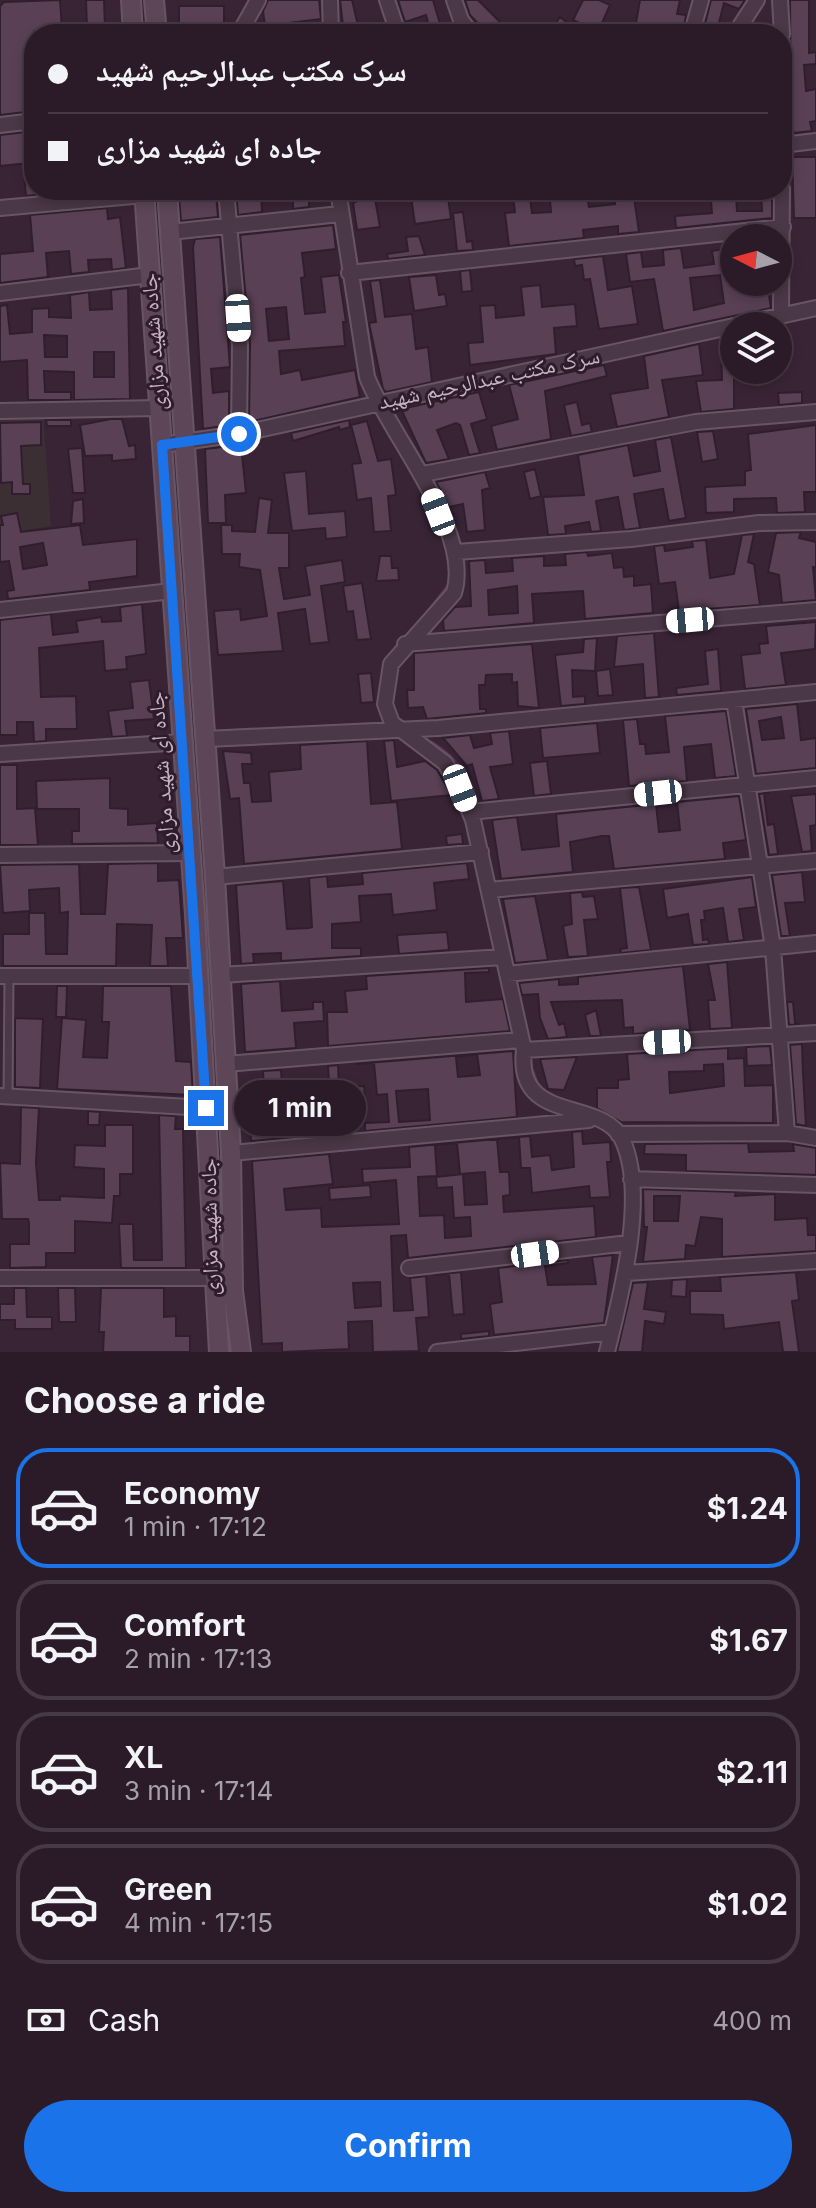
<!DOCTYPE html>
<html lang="en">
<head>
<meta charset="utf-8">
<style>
	:root { --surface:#2b1b28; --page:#372834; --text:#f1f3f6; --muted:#a6a1a8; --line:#473945; --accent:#1a73e8 }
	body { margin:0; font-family:Inter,"Noto Naskh Arabic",sans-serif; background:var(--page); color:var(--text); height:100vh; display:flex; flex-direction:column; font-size:30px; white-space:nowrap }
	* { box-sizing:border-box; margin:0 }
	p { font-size:26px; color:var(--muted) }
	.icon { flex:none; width:44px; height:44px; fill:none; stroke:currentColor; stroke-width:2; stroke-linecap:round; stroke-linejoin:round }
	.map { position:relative; height:1352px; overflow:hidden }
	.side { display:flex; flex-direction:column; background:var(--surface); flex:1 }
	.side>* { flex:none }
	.top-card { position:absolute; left:24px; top:24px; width:768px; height:176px; border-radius:32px; box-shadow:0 4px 12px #0003,0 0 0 2px var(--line); display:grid; align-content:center; height:176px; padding:0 24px; background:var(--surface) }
	.needle { width:52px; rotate:276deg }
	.buttons { position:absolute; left:720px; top:224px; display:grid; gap:16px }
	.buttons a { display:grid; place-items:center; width:72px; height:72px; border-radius:50%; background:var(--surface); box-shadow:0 4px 12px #0003,0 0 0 2px var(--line); font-size:40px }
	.end { position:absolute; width:36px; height:36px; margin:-18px; border:10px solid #1a73e8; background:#fff; box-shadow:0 0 0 4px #fff }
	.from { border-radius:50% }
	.bubble { position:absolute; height:56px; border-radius:28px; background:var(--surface); box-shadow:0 4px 12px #0003,0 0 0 2px var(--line); font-size:26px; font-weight:700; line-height:56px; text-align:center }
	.car { position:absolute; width:24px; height:48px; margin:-24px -12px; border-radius:10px; box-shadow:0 0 6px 2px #0007; background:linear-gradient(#fff 24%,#345 0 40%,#fff 0 76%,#345 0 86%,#fff 0) }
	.top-card b { display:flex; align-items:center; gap:28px; height:76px; font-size:30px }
	.top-card b+b { border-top:2px solid var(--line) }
	.top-card i { width:20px; height:20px; background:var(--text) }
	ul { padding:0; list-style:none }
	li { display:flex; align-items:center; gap:24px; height:120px; margin:0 16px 12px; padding:0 8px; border:4px solid var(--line); border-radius:32px }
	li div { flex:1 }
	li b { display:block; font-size:30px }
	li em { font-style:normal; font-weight:700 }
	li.on { border-color:var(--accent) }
	li>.icon { width:72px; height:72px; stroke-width:1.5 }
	h2 { padding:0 24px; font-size:36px; line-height:96px }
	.pay { display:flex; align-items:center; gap:20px; height:88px; padding:0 24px; font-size:30px }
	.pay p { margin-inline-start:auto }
	.cta { display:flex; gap:16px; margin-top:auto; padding:16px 24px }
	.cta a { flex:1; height:92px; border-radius:48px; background:var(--accent); color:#fff; font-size:32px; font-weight:700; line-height:92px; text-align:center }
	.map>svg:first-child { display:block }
	.medical { fill:#3b2f33 }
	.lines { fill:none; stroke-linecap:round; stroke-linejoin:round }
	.stream { stroke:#5b3556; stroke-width:4 }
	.building { fill:#594055; stroke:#301e2e; stroke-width:2; fill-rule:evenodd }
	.service-casing { stroke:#675565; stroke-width:11 }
	.minor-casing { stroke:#675565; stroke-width:18 }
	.secondary-casing { stroke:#675565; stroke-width:22 }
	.service { stroke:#4a3747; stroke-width:7 }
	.minor { stroke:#4a3747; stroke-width:14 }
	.secondary { stroke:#5c4658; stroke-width:18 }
	.route { stroke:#1a73e8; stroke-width:10 }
	.labels { text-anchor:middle; stroke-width:6; stroke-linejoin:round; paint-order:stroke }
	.street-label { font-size:22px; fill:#c5b2c2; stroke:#2e1c2c }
</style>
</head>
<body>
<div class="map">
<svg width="816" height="1352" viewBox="0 0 816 1352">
	<rect width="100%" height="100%" fill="#392436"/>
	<!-- medical -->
	<path class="medical" d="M43,413L51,526L0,534V414Z"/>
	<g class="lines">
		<!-- stream -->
		<path class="stream" d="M428,612L450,584
			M422,738C449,750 473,776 477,806
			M530,1065L538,1087"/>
	</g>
	<!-- building -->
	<path class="building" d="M60,0L62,29L34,31V111L0,115V6L4,2Z
		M86,0H104L105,28L87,29Z
		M268,0H319L321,19L265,26L263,11Z
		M340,0H352L360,34H344Z
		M398,0H433L443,34H431L426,15L405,22Z
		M465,0H478L512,34H488L470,15Z
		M583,0H599L610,5L598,32L573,20Z
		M640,0H680L677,14L686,15L684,27L690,34H634Z
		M711,0H745L739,9L724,3L716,34H698L704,28Z
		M790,0H809V53L816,52V64L804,65L806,91L816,89V121L810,122L812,131L794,133L791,124Z
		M179,6H224V34H179Z
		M560,17L570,25L564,34H548Z
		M34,131V135L26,136L29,163L0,166V135Z
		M792,157H816V218H794Z
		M34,163V190H42L43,194L26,196L23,164Z
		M293,190H309V207L293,209Z
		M410,190H447L451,219L415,224Z
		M512,190H529L532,213L551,212L549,190H580L581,197L587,196L589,207L615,204L614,190H633L639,232L618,234V226L583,230L584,238L509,246L505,213L515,212Z
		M710,190H725V197L736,196L737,211H762L761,191L772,190V218L676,228L675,216L712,213Z
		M261,191L262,212L238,215L236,192Z
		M374,193L380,227L357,230L353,203Z
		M216,194L218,217L181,221L179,197Z
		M107,208L108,219L120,217L126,268L112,270L111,259L88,260L89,272L71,274L69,251L46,253L48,277L0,283V254L33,251L30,215Z
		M463,212L467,242L472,241L473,250L457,251L453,213Z
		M333,225L336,249L302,253L305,277L301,278L305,314L325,312L321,277L339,275L346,322H343L345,346L279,351L281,374L300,370L302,380L355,370L360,397L249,422L250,344L240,235ZM286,307L289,339L269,341L266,309Z
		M419,236L425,255L388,259L387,254L408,251L406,237Z
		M220,237L230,367L211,369L213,393L229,391V425L203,429L193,247L195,239Z
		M681,248L684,268L714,264L712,251L731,248L734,282H767L771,308L663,331L654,279L630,282L626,254L641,252L643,267L664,265L663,250ZM720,275L724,303L694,310L690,278Z
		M603,256L608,290L632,286L638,324L599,329L590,279L584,280L582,265L575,266L574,259Z
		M470,270L472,291L462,292L460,271Z
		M436,275L439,295L445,294L447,306L414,311L409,277Z
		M380,280L385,317L412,314L416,349L428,347L432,382L386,392L383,389L369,323L376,322L370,281Z
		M540,285L542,307L575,304L577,326L554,328L556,354L470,365L468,343L483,342L480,306L495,305L496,318L524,315L521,287Z
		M128,288L130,399L74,400V372L44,371L45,392H71V400H28L27,360L0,362V306L7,305L10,334L32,332V309L49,308V317L71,318L70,295L89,292L90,310L112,309L111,290ZM44,335L67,336V357H45ZM94,352H114V377H94Z
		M731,338V347H734V409L701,412L696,381L722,380L721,339Z
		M699,344L703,375L662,380L669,417L617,427L610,394L648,388L644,356Z
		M604,365L607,376L545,391L551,439L497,450L491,426L518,419L509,385Z
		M479,392L487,419L471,424L480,453L469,455L460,425L456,423L437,430L449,459L426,463L401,409Z
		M802,392V403L779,405L778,393Z
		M577,402L582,425L590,423L592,432L571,436L564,405Z
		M111,419H122L129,446L135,445L136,459L112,461V455L85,456L80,425Z
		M46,420H71V426H47Z
		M349,420L350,427L340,430L339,427L293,441L291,433Z
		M367,421L378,461L391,459L396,495L388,496L391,531L374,532L371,498L357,500L352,464L361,463L351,425Z
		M41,422V445L21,446L23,484H30V494H12V482L1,483L0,423Z
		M816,425V492H804L805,512L777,513L776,498L734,499V512L706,513L705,487L745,485V471L751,470L748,434Z
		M713,431L718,459L702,462L697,432Z
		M671,437L686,518L669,521L663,489L634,494L640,528L624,530L618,497L596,501L601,531L591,532L589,522L565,526L566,534L548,535L543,497L584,495L578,455L628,445L634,476L660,471L655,440Z
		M241,445L246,493L225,495L226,523H208L205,449Z
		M82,448L85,493H73L68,449Z
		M535,469L541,496L530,499L524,472Z
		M306,471L309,514L345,511L347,537L326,539L325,528L292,531L284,473Z
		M485,472L490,488L482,490L485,530L467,532L463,504L449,507L436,482Z
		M259,498L272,500L268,533H289V568H279L284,599L310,595L305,566L342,560L345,582L321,586L329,642L310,644L305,609L278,613L283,651L218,655L214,611L240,609L241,620L267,616L260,570L239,567L240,554H222L221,525H232V531L255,532Z
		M83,499L84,523L71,524L73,501Z
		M17,513L21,532L80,525L83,545L137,539V576L89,582L90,590L8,599L7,591L14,590L9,561L0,562V525H3L1,516ZM43,543L47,565L23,569L20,547Z
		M801,532L799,538L816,542V568L813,567L816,600L782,603L779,575L768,572L776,533Z
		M754,534L748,562L754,564L760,605L679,611L675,582L659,584L654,546L664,545L665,551L693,547L692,541L706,540L710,578L734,574L742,535Z
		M587,552L588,556L612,553L614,568L623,567L624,577L634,576V586L651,584L653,613L585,619L583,591L532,594L534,623L444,631L443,620L455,607L471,606L469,561L485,560L486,573L513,571L512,558L544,556V566L566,565L565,554ZM517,586L518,613L489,615L488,590Z
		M380,556H391L392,568H398L399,580L376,581Z
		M362,583L371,639L357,640L353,611L347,612L343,586Z
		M142,604L146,654L126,657L127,669L105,671L103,641L39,648L41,697L76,696L77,729H46V741L34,742L33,722H17V735H0V620L51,614L53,635L78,632L76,621L101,617L102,622L121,621L120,607Z
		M816,622L815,649L781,653L786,685L745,689L741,655L760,653L759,644L768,643L766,626Z
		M654,633L659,697L645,698L643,664L614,667L617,636Z
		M597,638L595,671L572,670L573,697L585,696V704L561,706L555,655L583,652L584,639Z
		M532,644L539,708L518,706L517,682L512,683V674L486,675L485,685H479L480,709H486V713L427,719L423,707L408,708L407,690H414V653Z
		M718,649L721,691L677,695L676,688L708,684L705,651Z
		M610,669L613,695L598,696L596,671Z
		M371,673L374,702L361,703L358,674Z
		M149,680L154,719L125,721L127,736L112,737L108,711L133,708L130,682Z
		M797,704L801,740L816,738V768L756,774L746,709ZM781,717L784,738L762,740L759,721Z
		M726,711L736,776L715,778L711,744L684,747L687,781L629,786L623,720L637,719L640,744H645L646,754L669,752L665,716Z
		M597,723L600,753L543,758L540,728Z
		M509,731L513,764L490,767L499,799L482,801L472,764L467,766L443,738L470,735L474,748L492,744L490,733Z
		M394,740L397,767L425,761L437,770L452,795L391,801L384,741Z
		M367,741L371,804L397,802L402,849L244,864L239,798L230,799L223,751L251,753L252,764H242L244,783H250L252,802L271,801L269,772L301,769L300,745Z
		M547,761L551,794L534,796L530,763Z
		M0,765H17V809L35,808L38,845H0Z
		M110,778V808L128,809V825L157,823L158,843L72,844V831H79V809H37L36,781Z
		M764,793L768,825L774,824L778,854L769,855L759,794L770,793Z
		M816,794V825L810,826L812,851L802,852L791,796Z
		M739,796L746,840L723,843L725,859L614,869L609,836H602L570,842L573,872L501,879L492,820L517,817L522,850L559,846L556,814L656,804L659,832L680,830L677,802Z
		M462,834L463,844L447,845L446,836Z
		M158,863V881L179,880L183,938H166L168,966H150L152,925L117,924L116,966H3V934H29V913H45L46,954H67L68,912L60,913L59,888L29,890L30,911L3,913L0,865L79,864L81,914H105L108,864Z
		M467,863L469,879L434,883L437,910L393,915L391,894L359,896L361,922L332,924V948H361V956L281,961V953L253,954L254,963L241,964L236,885L283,881L287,929L309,928L312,927L309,878L327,876L328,887L363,884L362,873Z
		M802,872L805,902L785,903L790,936H781L772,875Z
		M752,877L756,907L739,909L744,940L728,942L723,908L704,911L705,920H701L703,940L708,939L709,944L693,945L688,914L667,918L663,889Z
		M639,887L651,950L621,953L620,949L627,948L620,888Z
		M582,892L583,897L594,896L598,919L584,920L588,956L568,957L563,926L572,924L570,893Z
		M535,896L548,960L515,963L503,899Z
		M447,932L449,950L399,954L397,935Z
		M727,962L732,1028L710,1029L708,1000H715L708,964Z
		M683,966L690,1030L633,1034V1027L624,1028L622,1000L551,1002L559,1025L564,1023L567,1037L548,1039L540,1018L538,994L522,995L519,983L559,979V985L578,984V977Z
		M489,968V972L465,973L466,1002L503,999L510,1031L328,1046L327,1012H347L345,991L367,989L366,976Z
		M280,981L282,1011L313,1009V1002H323L324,1021L294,1023L296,1048L245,1052L241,984Z
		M57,986H67L66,1017H56Z
		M103,986H171L176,1061L191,1062L193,1095L57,1089L62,1018L86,1020L83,1057L107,1058L109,1022H102Z
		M787,1002H793L795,1023L799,1024L789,1025Z
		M596,1010L601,1036H590L585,1015Z
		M15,1018L43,1019L40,1088L15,1087Z
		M802,1044L803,1073L806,1126L796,1124L790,1045Z
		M770,1046L772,1065L747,1066L746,1047Z
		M728,1048V1059L744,1058L745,1086L773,1085V1123L621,1122L597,1108V1088H618V1080L629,1079L627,1054ZM723,1064L724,1086L670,1093L669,1072L704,1071V1065Z
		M513,1051L517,1117L365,1131V1123L389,1122L387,1094L377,1095L374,1063L355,1064ZM477,1054L480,1075L458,1077L456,1057ZM428,1089L430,1120L399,1122L396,1091Z
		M577,1057L564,1090L548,1089L540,1059Z
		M338,1065L339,1087L364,1086L366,1113L324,1115L325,1134L251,1141L249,1104L265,1103L263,1071L281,1070L283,1102L330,1099L328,1066Z
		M21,1107L39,1108L36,1163L39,1200H60V1196L104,1198V1169L74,1167L75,1145L105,1146V1125H133V1174H120V1196H114L112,1223L75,1221V1253H46V1267L10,1268V1244H29V1223L28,1219H2L0,1163L20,1164Z
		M88,1111L100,1112L99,1125H88Z
		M159,1115L176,1116L175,1129H183L186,1268H121L119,1224H133L134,1260H162Z
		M582,1131L583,1144L610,1142L611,1162H607L610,1197L590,1198L589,1186L532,1193L530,1168H521L519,1137L497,1139L500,1172H509L510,1195L503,1196L504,1212L594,1206L596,1237L408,1258L406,1235L391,1236L394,1311L413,1310L410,1278L426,1276L429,1317L416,1318L419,1351L373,1352L372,1321L348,1322L349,1349L282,1352V1343L262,1344L252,1161L329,1154L333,1184L284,1189L286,1210L321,1208L322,1227L399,1224L396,1180L363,1183L362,1169L410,1167L409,1147L530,1136L532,1157L550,1155L552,1170L574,1167L572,1132ZM457,1143L460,1174L485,1172L487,1204L465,1205L463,1174L436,1177L437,1188L452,1187L454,1218L470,1217L471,1236L445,1238L444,1215L420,1216L418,1177L437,1176L435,1145ZM380,1282L381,1306L355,1308L353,1283Z
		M748,1143L749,1152L794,1151L793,1144L816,1148V1175L686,1171V1155L644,1154L645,1144Z
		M370,1185L371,1197L330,1200L329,1188Z
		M643,1189L736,1192L735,1196L775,1194V1220L807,1218L808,1235H816V1251L722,1257V1219L701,1217L695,1246L686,1245L685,1259L643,1262L647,1227H644ZM654,1196H680L678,1221H654Z
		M613,1255L604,1323L494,1335L490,1304L502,1302L498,1268L568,1260V1263L545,1266L548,1285L596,1284L592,1257Z
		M461,1272L464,1314L453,1315L449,1274L433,1275Z
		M800,1272L796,1273L799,1300L792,1301L799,1352H783L779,1322L724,1329L723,1315L690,1314V1291H721L720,1277Z
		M687,1279L686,1297L671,1296L672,1280Z
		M648,1282L644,1309L666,1312L664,1324L645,1321L642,1352H617L633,1283Z
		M14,1288H26L27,1317H52V1329H15V1320H0V1304H14Z
		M58,1288H75L76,1322H59Z
		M101,1288H164V1317L176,1316V1336H190V1352H103L104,1332H99Z
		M489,1331V1336L461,1339V1334Z"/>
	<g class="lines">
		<!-- service casing -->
		<g class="service-casing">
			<path id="service" d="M8,1097L9,976"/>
		</g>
		<!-- minor casing -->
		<g class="minor-casing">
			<path id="minor" d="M330,0L331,34
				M387,0L397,30
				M454,0L461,20L472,34
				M780,0L782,34
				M694,25L701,0
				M239,34L258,0
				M735,34L757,0
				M782,43V120
				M0,125L34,121
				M782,145L816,141
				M226,190L240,345L239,434
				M338,190L367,377C389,435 473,530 454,593L391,664L385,704L392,723L445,763L460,788L473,820L524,1050C515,1125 601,1097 622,1139C648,1194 621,1295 607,1352
				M338,192L358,190
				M0,208L144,195
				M170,232L340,214
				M349,273L783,227
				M0,293L150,275
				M781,314L782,189
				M0,411L158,408
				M162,445L239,434L816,308
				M423,474L696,422L816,412
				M456,552L631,539L759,523L816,522
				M0,610L172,591
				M405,644L816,610
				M734,700L773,948L787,1133
				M206,739L438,728L816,692
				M0,754L183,742
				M470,812L816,778
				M0,855L190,853
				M215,877L481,852
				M489,890L816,861
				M507,974L816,943
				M221,975L503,957
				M0,976H198
				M524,1050L816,1033
				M226,1064L521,1040
				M0,1096L206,1108
				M618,1134L787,1133L816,1138
				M231,1153L589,1120
				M631,1179L816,1185
				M409,1268L629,1243
				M626,1273L816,1261
				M0,1278H215
				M437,1352L612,1332"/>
		</g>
		<!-- secondary casing -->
		<g class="secondary-casing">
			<path id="secondary" d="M131,0L133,34
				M154,0L157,34
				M144,190L195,914L219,1352
				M167,190L215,877L231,1153L233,1291L241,1352"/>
		</g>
		<!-- service -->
		<use href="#service" class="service"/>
		<!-- minor -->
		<use href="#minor" class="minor"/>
		<!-- secondary -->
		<use href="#secondary" class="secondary"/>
	</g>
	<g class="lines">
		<!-- route -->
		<path class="route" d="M206,1108L162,445L239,434"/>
	</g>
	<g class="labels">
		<!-- street labels -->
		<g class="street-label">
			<text transform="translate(153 342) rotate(-94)" y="8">جاده شهید مزاری</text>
			<text transform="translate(489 378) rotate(-12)" y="8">سرک مکتب عبدالرحیم شهید</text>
			<text transform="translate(161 773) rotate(-94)" y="8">جاده ای شهید مزاری</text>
			<text transform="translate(209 1227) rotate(-91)" y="8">جاده شهید مزاری</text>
		</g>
	</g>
</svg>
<div class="buttons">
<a><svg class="needle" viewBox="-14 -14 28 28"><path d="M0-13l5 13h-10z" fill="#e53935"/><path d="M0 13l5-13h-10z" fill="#a6a1a8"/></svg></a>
<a><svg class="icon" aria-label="layers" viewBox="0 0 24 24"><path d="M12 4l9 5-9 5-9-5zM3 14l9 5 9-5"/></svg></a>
</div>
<i class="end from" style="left:239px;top:434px"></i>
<i class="end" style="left:206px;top:1108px"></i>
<div class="bubble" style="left:234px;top:1080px;width:132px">1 min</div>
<i class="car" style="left:238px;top:318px;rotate:176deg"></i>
<i class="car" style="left:438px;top:512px;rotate:339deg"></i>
<i class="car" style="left:690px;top:620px;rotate:265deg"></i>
<i class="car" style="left:460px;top:788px;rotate:159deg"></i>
<i class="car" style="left:658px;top:793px;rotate:264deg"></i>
<i class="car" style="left:667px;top:1042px;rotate:267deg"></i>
<i class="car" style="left:535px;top:1254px;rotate:82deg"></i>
<div class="top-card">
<b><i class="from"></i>سرک مکتب عبدالرحیم شهید</b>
<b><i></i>جاده ای شهید مزاری</b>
</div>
</div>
<section class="side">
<h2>Choose a ride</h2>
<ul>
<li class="on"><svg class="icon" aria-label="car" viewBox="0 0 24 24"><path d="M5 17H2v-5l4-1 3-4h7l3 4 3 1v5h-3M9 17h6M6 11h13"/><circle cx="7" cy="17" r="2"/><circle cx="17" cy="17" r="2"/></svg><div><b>Economy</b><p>1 min · 17:12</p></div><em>$1.24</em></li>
<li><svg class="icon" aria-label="car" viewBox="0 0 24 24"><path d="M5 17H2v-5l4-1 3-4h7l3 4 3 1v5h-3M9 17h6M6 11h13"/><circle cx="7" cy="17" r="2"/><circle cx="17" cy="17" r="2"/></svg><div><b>Comfort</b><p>2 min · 17:13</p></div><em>$1.67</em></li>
<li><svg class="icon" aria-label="car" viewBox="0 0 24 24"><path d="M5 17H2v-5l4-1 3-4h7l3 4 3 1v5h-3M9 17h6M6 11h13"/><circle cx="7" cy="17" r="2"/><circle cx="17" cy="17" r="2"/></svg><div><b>XL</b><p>3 min · 17:14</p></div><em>$2.11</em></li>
<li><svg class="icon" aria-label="car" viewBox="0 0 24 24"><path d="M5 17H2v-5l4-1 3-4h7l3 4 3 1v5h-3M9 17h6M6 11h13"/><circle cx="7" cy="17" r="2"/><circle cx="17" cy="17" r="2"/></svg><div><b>Green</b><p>4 min · 17:15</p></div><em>$1.02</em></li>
</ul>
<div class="pay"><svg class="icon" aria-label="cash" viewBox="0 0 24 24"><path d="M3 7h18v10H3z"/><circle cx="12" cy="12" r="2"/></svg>Cash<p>400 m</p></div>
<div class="cta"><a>Confirm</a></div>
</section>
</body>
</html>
